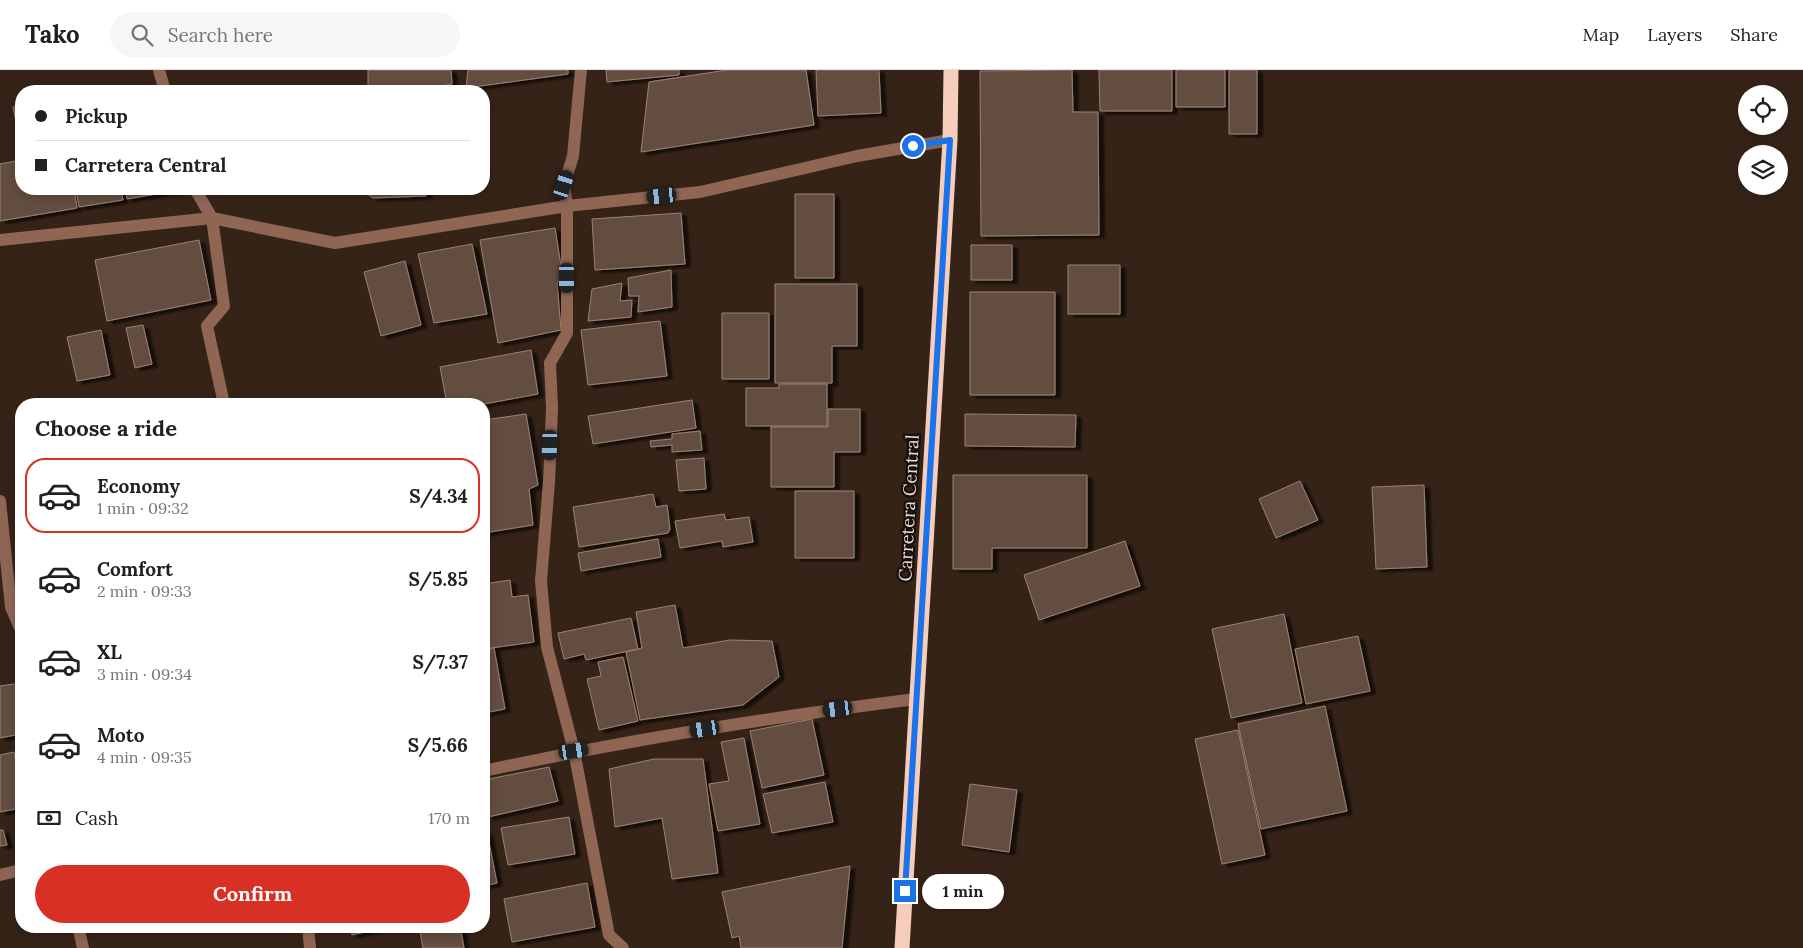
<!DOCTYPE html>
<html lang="en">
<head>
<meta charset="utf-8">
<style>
	:root { --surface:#fff; --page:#f6f6f6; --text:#202124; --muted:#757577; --line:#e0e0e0; --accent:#d93025 }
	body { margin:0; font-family:Lora,serif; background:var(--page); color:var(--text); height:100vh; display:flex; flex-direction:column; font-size:19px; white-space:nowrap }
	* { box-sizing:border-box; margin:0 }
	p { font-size:16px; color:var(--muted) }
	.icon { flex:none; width:28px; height:28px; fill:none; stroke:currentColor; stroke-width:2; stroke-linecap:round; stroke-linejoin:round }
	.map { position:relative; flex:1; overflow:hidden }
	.details { position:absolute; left:15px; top:328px; width:475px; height:535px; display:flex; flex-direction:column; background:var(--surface); border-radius:20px; box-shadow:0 2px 8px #0003 }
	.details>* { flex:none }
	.top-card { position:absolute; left:15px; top:15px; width:475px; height:110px; border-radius:20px; box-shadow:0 2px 8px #0003; display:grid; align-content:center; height:110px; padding:0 20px; background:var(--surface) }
	.controls { position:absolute; left:1738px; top:15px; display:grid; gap:10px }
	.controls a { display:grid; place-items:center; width:50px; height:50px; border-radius:50%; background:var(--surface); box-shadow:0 2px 8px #0003; font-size:25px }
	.end { position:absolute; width:22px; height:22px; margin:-11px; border:6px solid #1a73e8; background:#fff; box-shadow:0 0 0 2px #fff }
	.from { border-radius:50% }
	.bubble { position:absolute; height:35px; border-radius:18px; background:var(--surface); box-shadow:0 2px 8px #0003; font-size:16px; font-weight:800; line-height:35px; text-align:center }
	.car { position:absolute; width:15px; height:30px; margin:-15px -8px; border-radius:6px; box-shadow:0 0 4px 1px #0007; background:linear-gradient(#222 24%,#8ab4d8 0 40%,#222 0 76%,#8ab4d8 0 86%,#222 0) }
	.top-card b { display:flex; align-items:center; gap:18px; height:48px; font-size:19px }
	.top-card b+b { border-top:1px solid var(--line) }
	.top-card i { width:12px; height:12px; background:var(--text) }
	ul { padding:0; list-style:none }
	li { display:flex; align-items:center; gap:15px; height:75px; margin:0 10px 8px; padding:0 10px; border:2px solid transparent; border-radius:20px }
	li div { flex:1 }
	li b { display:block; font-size:19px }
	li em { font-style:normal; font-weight:800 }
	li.on { border-color:var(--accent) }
	li>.icon { width:45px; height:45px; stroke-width:1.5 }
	h2 { padding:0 20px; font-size:22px; line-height:60px }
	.pay { display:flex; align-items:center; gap:12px; height:55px; padding:0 20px; font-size:19px }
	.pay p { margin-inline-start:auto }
	.cta { display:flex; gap:10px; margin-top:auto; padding:10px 20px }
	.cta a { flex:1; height:58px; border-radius:30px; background:var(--accent); color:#fff; font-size:20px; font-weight:800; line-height:58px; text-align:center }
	header { display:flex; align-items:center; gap:30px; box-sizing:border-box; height:70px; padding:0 25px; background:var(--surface); border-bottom:1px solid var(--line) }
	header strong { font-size:24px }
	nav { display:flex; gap:28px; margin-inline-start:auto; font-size:18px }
	.search { width:350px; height:45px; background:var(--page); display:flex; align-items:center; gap:12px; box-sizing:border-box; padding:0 18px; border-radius:28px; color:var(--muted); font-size:19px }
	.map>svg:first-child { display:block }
	.building { fill:#634d40; stroke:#9a8274; filter:url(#shadow) }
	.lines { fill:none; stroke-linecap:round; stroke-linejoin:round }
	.minor { stroke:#8f6654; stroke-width:12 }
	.highway { stroke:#f6cdbb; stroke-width:15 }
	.route { stroke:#1a73e8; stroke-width:6 }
	.labels { text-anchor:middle; stroke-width:4.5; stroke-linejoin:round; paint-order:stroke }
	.street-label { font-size:18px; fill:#e9dbd4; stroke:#170e09 }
</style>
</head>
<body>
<header>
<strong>Tako</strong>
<div class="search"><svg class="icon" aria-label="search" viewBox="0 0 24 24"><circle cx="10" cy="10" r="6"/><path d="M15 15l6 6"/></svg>Search here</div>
<nav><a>Map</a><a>Layers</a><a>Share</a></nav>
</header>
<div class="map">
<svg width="1803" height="878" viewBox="0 0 1803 878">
	<defs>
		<filter id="shadow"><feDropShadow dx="5.5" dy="3" stdDeviation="1" flood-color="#0009"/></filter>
	</defs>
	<rect width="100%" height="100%" fill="#362317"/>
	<!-- building -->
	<path class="building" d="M368,0H451L452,14L413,21H368Z
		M468,0H568V4L466,18Z
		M606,0H679V5L607,12Z
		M727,0H806L814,55L641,82L649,12Z
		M816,0H879L881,43L818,46Z
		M1072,0L1073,42H1098L1099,165L981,166L980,1Z
		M1099,0H1172V41H1100Z
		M1176,0H1225V37H1176Z
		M1229,0H1257V64H1229Z
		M21,35V77L13,37Z
		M21,90V119H74L77,138L0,151V94Z
		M76,119H121L123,130L79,137Z
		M125,119H180V120L127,129Z
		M361,119H426V126L373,128Z
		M795,124H834V208H795Z
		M681,143L685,194L595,200L592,149Z
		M555,158L563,209L557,212L561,260L498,273L480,170Z
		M199,170L211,230L107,251L95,190Z
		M472,174L487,244L434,253L418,184Z
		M971,175H1012V210H971Z
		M405,191L421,255L381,266L364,202Z
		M1068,195H1120V244H1068Z
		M671,200L672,237L638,242L639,226H629L628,208Z
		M622,213L620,231L632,230L631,247L588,251L592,219Z
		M775,214H857V276H832V313H775Z
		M970,222H1055V325H970Z
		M722,243H769V309H722Z
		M660,251L667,306L588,315L581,260Z
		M143,255L152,294L135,298L126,258Z
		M101,260L110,305L77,311L67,267Z
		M531,280L538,324L484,334H447L440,297Z
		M779,314H827V356H746V318H779Z
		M692,330L696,358L593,374L588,346Z
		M828,339H860V382H834V417H771V357H828Z
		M526,344L538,415L529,419L533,455L484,463V350Z
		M965,344L1076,345L1075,377L965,376Z
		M700,361L702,380L672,382V375L651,377L650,371L672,369V364Z
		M21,370V401L16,371Z
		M704,388L706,419L679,421L676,390Z
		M953,405H1087V478H992V499H953Z
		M1300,411L1318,450L1276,468L1259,429Z
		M1424,415L1427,497L1376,499L1372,417Z
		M795,421H854V488H795Z
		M653,424L656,437L667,435L670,459L668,463L579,477L573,437Z
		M724,444L726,450L749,447L753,472L723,477L722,471L680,478L675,451Z
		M658,469L661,487L581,501L578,483Z
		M1125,471L1140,516L1039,550L1024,505Z
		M510,510L512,527L528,525L534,572L484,579V514Z
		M675,535L683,578L730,570L772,571L779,607L743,635L640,650L626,582L642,578L636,542Z
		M1284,544L1302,633L1231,648L1212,559Z
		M631,548L638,579L586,590L584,584L564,589L558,563Z
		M1358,566L1370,621L1306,634L1295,579Z
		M494,578L505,639L484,643V579Z
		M623,587L638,651L599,660L587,609L601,606L598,592Z
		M21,613V664L0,668V616Z
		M1325,636L1347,741L1261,759L1238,654Z
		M812,649L824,705L762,718L750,661Z
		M1238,660L1265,785L1222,794L1195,669Z
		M744,668L760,754L718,761L709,714L729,711L721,672Z
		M14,682L21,719V738L0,742V685Z
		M654,689H703L718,803L672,809L662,748L615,757L609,699Z
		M549,697L558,731L488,747L484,730V710Z
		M825,712L833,752L772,763L763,724Z
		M970,714L1017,720L1009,782L962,775Z
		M569,747L575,784L508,795L501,758Z
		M0,760H3L7,775L0,776Z
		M484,762H487L497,813L484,816Z
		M850,796L842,878H741L739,866L732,868L722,822Z
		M587,813L595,857L512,872L504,829Z
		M350,856H391L352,865Z
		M419,856H460L464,878H423Z"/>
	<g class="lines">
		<!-- minor -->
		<path class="minor" d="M159,0L165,21
			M581,0L573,86L564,115L567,136V263L550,293L552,338L549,412L541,511L547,577L574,681L609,865L623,878
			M195,119L212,148L224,236L207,256L224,334
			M0,170L212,148L335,173L567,136L700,122L857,86L950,70
			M0,431L11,537L21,560
			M484,701C627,670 771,647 916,629
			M0,805L21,800
			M78,856L83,878
			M308,856L310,878"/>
		<!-- highway -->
		<path class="highway" d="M902,878L950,70L951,0"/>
	</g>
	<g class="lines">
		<!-- route -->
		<path class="route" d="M905,821L950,70L913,76"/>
	</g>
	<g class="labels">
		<!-- street labels -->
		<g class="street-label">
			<text transform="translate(909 438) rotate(-87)" y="6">Carretera Central</text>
		</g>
	</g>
</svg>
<div class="controls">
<a><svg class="icon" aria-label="locate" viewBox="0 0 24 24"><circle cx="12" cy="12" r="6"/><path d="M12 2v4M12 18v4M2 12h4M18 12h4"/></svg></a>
<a><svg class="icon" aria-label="layers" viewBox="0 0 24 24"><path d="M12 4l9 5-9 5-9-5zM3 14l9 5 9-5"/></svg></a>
</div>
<i class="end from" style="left:913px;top:76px"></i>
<i class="end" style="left:905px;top:821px"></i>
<div class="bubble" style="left:922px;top:804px;width:82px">1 min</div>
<i class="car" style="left:564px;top:115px;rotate:18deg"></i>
<i class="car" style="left:662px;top:126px;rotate:264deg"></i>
<i class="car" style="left:567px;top:208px;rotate:180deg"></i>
<i class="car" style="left:550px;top:375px;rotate:182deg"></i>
<i class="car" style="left:838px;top:639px;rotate:263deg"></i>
<i class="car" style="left:705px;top:659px;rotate:261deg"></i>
<i class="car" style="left:574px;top:681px;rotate:81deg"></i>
<div class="top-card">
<b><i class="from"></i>Pickup</b>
<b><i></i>Carretera Central</b>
</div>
<section class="details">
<h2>Choose a ride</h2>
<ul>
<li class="on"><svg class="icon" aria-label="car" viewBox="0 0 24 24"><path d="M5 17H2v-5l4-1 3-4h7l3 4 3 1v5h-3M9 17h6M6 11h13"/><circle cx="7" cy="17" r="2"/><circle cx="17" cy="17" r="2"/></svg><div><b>Economy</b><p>1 min · 09:32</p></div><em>S/4.34</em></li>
<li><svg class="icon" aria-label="car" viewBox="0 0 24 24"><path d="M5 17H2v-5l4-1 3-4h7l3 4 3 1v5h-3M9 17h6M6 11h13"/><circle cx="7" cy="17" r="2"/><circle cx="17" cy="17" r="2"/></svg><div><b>Comfort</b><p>2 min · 09:33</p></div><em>S/5.85</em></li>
<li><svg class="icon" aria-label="car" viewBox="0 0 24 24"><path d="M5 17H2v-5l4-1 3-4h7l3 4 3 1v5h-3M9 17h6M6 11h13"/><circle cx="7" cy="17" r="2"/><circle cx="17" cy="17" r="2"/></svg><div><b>XL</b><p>3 min · 09:34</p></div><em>S/7.37</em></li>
<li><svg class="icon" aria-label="car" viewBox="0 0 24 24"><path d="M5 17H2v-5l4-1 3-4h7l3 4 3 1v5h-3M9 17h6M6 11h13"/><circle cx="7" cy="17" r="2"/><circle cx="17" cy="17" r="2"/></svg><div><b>Moto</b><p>4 min · 09:35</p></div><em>S/5.66</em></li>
</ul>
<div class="pay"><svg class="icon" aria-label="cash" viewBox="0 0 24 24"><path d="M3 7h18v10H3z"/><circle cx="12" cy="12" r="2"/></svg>Cash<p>170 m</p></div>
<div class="cta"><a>Confirm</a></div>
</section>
</div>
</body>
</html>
